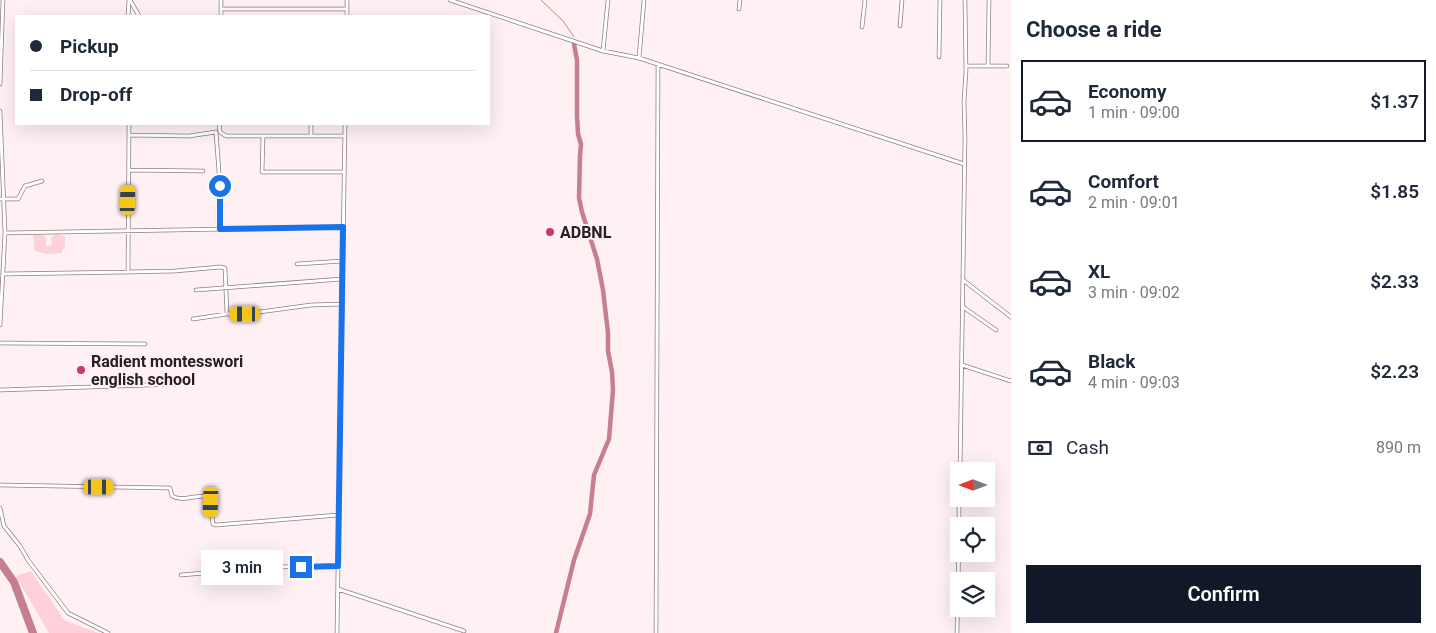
<!DOCTYPE html>
<html lang="en">
<head>
<meta charset="utf-8">
<style>
	:root { --surface:#fff; --page:#f6f6f7; --text:#1f2937; --muted:#747a83; --line:#e0e1e3; --accent:#111827 }
	body { margin:0; font-family:Roboto,sans-serif; background:var(--page); color:var(--text); height:100vh; display:flex; flex-direction:column; font-size:19px; white-space:nowrap }
	* { box-sizing:border-box; margin:0 }
	p { font-size:16px; color:var(--muted) }
	.icon { flex:none; width:28px; height:28px; fill:none; stroke:currentColor; stroke-width:2; stroke-linecap:round; stroke-linejoin:round }
	.map { position:relative; flex:1; overflow:hidden }
	.drawer { display:flex; flex-direction:column; background:var(--surface); width:425px }
	.drawer>* { flex:none }
	.top-card { position:absolute; left:15px; top:15px; width:475px; height:110px; border-radius:0px; box-shadow:0 5px 20px #0002; display:grid; align-content:center; height:110px; padding:0 15px; background:var(--surface) }
	.needle { width:32px; rotate:270deg }
	.fabs { position:absolute; left:950px; top:462px; display:grid; gap:10px }
	.fabs a { display:grid; place-items:center; width:45px; height:45px; border-radius:0px; background:var(--surface); box-shadow:0 5px 20px #0002; font-size:25px }
	.end { position:absolute; width:22px; height:22px; margin:-11px; border:6px solid #1a73e8; background:#fff; box-shadow:0 0 0 2px #fff }
	.from { border-radius:50% }
	.bubble { position:absolute; height:35px; border-radius:0px; background:var(--surface); box-shadow:0 5px 20px #0002; font-size:16px; font-weight:600; line-height:35px; text-align:center }
	.car { position:absolute; width:15px; height:30px; margin:-15px -8px; border-radius:6px; box-shadow:0 0 4px 1px #0007; background:linear-gradient(#f5c518 24%,#345 0 40%,#f5c518 0 76%,#345 0 86%,#f5c518 0) }
	.top-card b { display:flex; align-items:center; gap:18px; height:48px; font-size:19px }
	.top-card b+b { border-top:1px solid var(--line) }
	.top-card i { width:12px; height:12px; background:var(--text) }
	ul { padding:0; list-style:none }
	li { display:flex; align-items:center; gap:15px; height:82px; margin:0 10px 8px; padding:0 5px; border:2px solid transparent; border-radius:0px }
	li div { flex:1 }
	li b { display:block; font-size:19px }
	li em { font-style:normal; font-weight:600 }
	li.on { border-color:var(--accent) }
	li>.icon { width:45px; height:45px; stroke-width:1.5 }
	h2 { padding:0 15px; font-size:22px; line-height:60px }
	.pay { display:flex; align-items:center; gap:12px; height:55px; padding:0 15px; font-size:19px }
	.pay p { margin-inline-start:auto }
	.button { display:flex; gap:10px; margin-top:auto; padding:10px 15px }
	.button a { flex:1; height:58px; border-radius:0px; background:var(--accent); color:#fff; font-size:20px; font-weight:600; line-height:58px; text-align:center }
	main { display:flex; flex:1; min-height:0 }
	.map>svg:first-child { display:block }
	.green { fill:#fed0d9 }
	.lines { fill:none; stroke-linecap:round; stroke-linejoin:round }
	.stream { stroke:#c67f90; stroke-width:1 }
	.canal { stroke:#c67f90; stroke-width:4.5 }
	.river { stroke:#c67f90; stroke-width:8 }
	.minor-casing { stroke:#8c7f81; stroke-width:4.5 }
	.minor { stroke:#fff; stroke-width:3 }
	.route { stroke:#1a73e8; stroke-width:6 }
	.poi-dot { fill:#c73a69; stroke:#fff0f3; stroke-width:2 }
	.labels { text-anchor:middle; stroke-width:4; stroke-linejoin:round; paint-order:stroke }
	.poi-label { font-size:16px; font-weight:bold; fill:#252021; stroke:#fff0f3; text-anchor:start }
</style>
</head>
<body>
<main>
<div class="map">
<svg width="1011" height="633" viewBox="0 0 1011 633">
	<rect width="100%" height="100%" fill="#fff0f3"/>
	<!-- green -->
	<path class="green" d="M58,234L65,237V246L61,253L47,254L35,251L33,235H43L46,238V246L52,245L51,237Z
		M31,571L64,620L98,633H49L16,576Z"/>
	<g class="lines">
		<!-- stream -->
		<path class="stream" d="M541,0L563,21L574,37"/>
		<!-- canal -->
		<path class="canal" d="M556,633L574,560L590,514L594,475L609,439L613,390L612,372L608,351V333L603,290L597,259L582,212L579,198L580,156L581,144L578,134L577,116V60L574,44"/>
		<!-- river -->
		<path class="river" d="M0,562L14,582L33,633"/>
		<!-- minor casing -->
		<g class="minor-casing">
			<path id="minor" d="M130,0L139,16
				M221,0V16
				M450,0L603,51L639,58L964,164
				M221,9H347
				M739,9L740,0
				M128,16L129,0
				M347,16V0
				M900,26L902,0
				M862,27L865,0
				M603,51L608,0
				M939,57L940,0
				M639,58L644,0
				M966,66H1007
				M988,66L989,0
				M0,84L3,0
				M0,111L5,233L0,325
				M129,124L128,272L175,271L220,267L225,268L227,314
				M219,124L220,132L226,136H345
				M129,135L189,136L216,132L220,186V229
				M263,136L262,172H344
				M311,136V124
				M129,170L203,171
				M0,199H18L25,186L42,181
				M5,233L343,227
				M297,264L342,261
				M3,274L128,272
				M963,280L1011,317
				M196,290L342,279
				M963,307L996,330
				M193,319L227,314H245L311,305L342,304
				M0,343L145,344
				M962,365L1011,381
				M0,390L179,384
				M960,471L965,138L964,101L966,71L965,0
				M0,485L170,488L172,496C184,503 197,493 210,497C213,505 211,515 213,524L216,525L338,515
				M0,508L4,526L20,546L28,560L68,613L108,633
				M959,526V499
				M181,575L273,567L338,566
				M338,589L464,631
				M337,633L345,124
				M656,633L658,64
				M957,633L959,534"/>
		</g>
		<!-- minor -->
		<use href="#minor" class="minor"/>
	</g>
	<g class="lines">
		<!-- route -->
		<path class="route" d="M220,186V229L343,227L338,566L301,567"/>
	</g>
	<!-- markers -->
	<g class="poi-dot">
		<circle cx="550" cy="232" r="5"/>
		<circle cx="81" cy="370" r="5"/>
	</g>
	<g class="labels">
		<!-- poi labels -->
		<g class="poi-label">
			<text x="560" y="238">ADBNL</text>
			<text x="91" y="367">Radient montesswori<tspan x="91" dy="18">english school</tspan></text>
		</g>
	</g>
</svg>
<div class="fabs">
<a><svg class="needle" viewBox="-14 -14 28 28"><path d="M0-13l5 13h-10z" fill="#e53935"/><path d="M0 13l5-13h-10z" fill="#747a83"/></svg></a>
<a><svg class="icon" aria-label="locate" viewBox="0 0 24 24"><circle cx="12" cy="12" r="6"/><path d="M12 2v4M12 18v4M2 12h4M18 12h4"/></svg></a>
<a><svg class="icon" aria-label="layers" viewBox="0 0 24 24"><path d="M12 4l9 5-9 5-9-5zM3 14l9 5 9-5"/></svg></a>
</div>
<i class="end from" style="left:220px;top:186px"></i>
<i class="end" style="left:301px;top:567px"></i>
<div class="bubble" style="left:201px;top:550px;width:82px">3 min</div>
<i class="car" style="left:128px;top:200px;rotate:2deg"></i>
<i class="car" style="left:245px;top:314px;rotate:270deg"></i>
<i class="car" style="left:99px;top:487px;rotate:90deg"></i>
<i class="car" style="left:211px;top:502px;rotate:182deg"></i>
<div class="top-card">
<b><i class="from"></i>Pickup</b>
<b><i></i>Drop-off</b>
</div>
</div>
<section class="drawer">
<h2>Choose a ride</h2>
<ul>
<li class="on"><svg class="icon" aria-label="car" viewBox="0 0 24 24"><path d="M5 17H2v-5l4-1 3-4h7l3 4 3 1v5h-3M9 17h6M6 11h13"/><circle cx="7" cy="17" r="2"/><circle cx="17" cy="17" r="2"/></svg><div><b>Economy</b><p>1 min · 09:00</p></div><em>$1.37</em></li>
<li><svg class="icon" aria-label="car" viewBox="0 0 24 24"><path d="M5 17H2v-5l4-1 3-4h7l3 4 3 1v5h-3M9 17h6M6 11h13"/><circle cx="7" cy="17" r="2"/><circle cx="17" cy="17" r="2"/></svg><div><b>Comfort</b><p>2 min · 09:01</p></div><em>$1.85</em></li>
<li><svg class="icon" aria-label="car" viewBox="0 0 24 24"><path d="M5 17H2v-5l4-1 3-4h7l3 4 3 1v5h-3M9 17h6M6 11h13"/><circle cx="7" cy="17" r="2"/><circle cx="17" cy="17" r="2"/></svg><div><b>XL</b><p>3 min · 09:02</p></div><em>$2.33</em></li>
<li><svg class="icon" aria-label="car" viewBox="0 0 24 24"><path d="M5 17H2v-5l4-1 3-4h7l3 4 3 1v5h-3M9 17h6M6 11h13"/><circle cx="7" cy="17" r="2"/><circle cx="17" cy="17" r="2"/></svg><div><b>Black</b><p>4 min · 09:03</p></div><em>$2.23</em></li>
</ul>
<div class="pay"><svg class="icon" aria-label="cash" viewBox="0 0 24 24"><path d="M3 7h18v10H3z"/><circle cx="12" cy="12" r="2"/></svg>Cash<p>890 m</p></div>
<div class="button"><a>Confirm</a></div>
</section>
</main>
</body>
</html>
